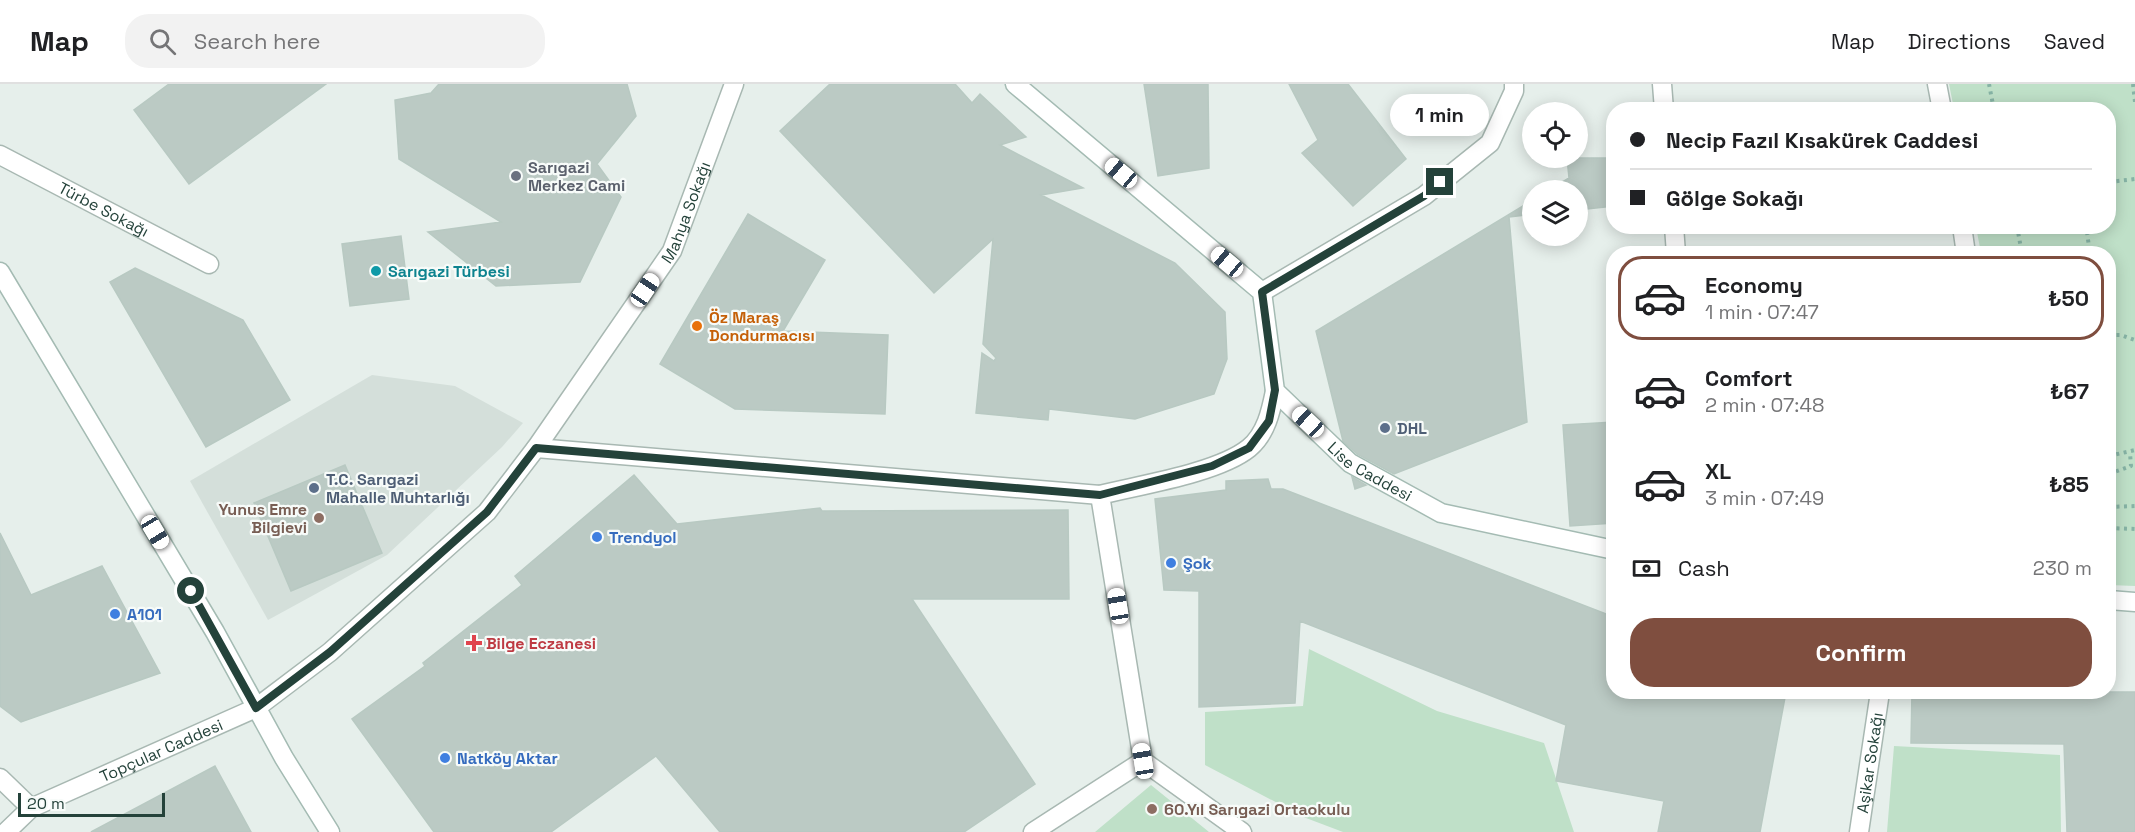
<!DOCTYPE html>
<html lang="en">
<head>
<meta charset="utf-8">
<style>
	:root { --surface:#fff; --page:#f2f2f2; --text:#202124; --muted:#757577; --line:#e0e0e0; --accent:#7f4e3f }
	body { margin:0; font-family:"Space Grotesk",sans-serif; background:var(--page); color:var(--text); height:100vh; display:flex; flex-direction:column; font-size:22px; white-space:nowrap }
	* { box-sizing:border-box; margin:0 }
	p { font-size:20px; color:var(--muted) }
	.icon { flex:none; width:33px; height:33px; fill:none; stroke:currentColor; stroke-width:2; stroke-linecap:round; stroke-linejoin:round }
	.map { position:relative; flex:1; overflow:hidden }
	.panel { position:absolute; left:1606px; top:162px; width:510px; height:453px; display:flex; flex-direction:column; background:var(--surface); border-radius:24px; box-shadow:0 3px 15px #0003 }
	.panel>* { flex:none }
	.guide { position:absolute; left:1606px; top:18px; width:510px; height:132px; border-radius:24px; box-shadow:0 3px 15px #0003; display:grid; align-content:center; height:132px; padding:0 24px; background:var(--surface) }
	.tools { position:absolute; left:1522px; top:18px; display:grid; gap:12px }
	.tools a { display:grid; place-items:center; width:66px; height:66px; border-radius:50%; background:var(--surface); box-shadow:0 3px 15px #0003; font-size:30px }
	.scale { position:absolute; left:18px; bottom:15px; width:147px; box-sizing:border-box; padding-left:6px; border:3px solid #24423a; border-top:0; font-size:16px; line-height:21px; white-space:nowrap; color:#24423a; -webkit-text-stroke:4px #f7fbf9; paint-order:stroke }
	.end { position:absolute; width:27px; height:27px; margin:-14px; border:8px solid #24423a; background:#fff; box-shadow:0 0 0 3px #fff }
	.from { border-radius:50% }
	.bubble { position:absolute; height:42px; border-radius:21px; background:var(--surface); box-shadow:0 3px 15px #0003; font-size:20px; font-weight:600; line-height:42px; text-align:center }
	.car { position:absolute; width:18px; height:36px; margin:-18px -9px; border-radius:8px; box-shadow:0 0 4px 2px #0007; background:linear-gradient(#fff 24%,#345 0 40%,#fff 0 76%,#345 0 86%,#fff 0) }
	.guide b { display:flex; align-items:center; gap:21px; height:57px; font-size:22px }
	.guide b+b { border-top:2px solid var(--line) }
	.guide i { width:15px; height:15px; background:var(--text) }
	ul { padding:10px 0 0; list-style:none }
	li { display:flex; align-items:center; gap:18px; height:84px; margin:0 12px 9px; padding:0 12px; border:3px solid transparent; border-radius:24px }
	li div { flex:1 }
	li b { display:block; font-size:22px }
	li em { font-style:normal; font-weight:600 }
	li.selected { border-color:var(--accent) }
	li>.icon { width:54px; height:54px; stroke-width:1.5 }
	.pay { display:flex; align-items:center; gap:15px; height:66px; padding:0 24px; font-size:22px }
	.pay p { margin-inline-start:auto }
	.action { display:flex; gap:12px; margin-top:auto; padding:12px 24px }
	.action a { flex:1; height:69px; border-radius:24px; background:var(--accent); color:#fff; font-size:24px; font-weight:600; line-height:69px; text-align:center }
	header { display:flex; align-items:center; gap:36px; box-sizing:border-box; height:84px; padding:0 30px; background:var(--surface); border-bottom:2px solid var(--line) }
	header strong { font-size:28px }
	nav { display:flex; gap:33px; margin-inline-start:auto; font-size:21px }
	.search { width:420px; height:54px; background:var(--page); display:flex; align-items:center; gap:15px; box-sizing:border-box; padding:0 21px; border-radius:24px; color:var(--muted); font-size:22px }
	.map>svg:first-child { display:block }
	.built { fill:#d4dfda }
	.green { fill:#bfe0c8 }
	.building { fill:#bbcac4; stroke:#b8c9c2; stroke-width:1.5 }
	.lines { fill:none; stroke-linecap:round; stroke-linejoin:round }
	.minor-casing { stroke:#a8b8b2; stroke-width:21 }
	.secondary-casing { stroke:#a4bbb3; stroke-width:21 }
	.path { stroke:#86b3a5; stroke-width:4; stroke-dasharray:3 4.5; stroke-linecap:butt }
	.minor { stroke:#fff; stroke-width:18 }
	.secondary { stroke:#fff; stroke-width:18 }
	.route { stroke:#24423a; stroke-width:8 }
	.worship-dot { fill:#6b7280; stroke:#f7fbf9; stroke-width:2 }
	.culture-dot { fill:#0f9aa8; stroke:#f7fbf9; stroke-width:2 }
	.food-dot { fill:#e8710a; stroke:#f7fbf9; stroke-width:2 }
	.service-dot { fill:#5c6f8a; stroke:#f7fbf9; stroke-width:2 }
	.education-dot { fill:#8d6e63; stroke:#f7fbf9; stroke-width:2 }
	.shop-dot { fill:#3f7fe0; stroke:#f7fbf9; stroke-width:2 }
	.health-dot { fill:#e0444e; stroke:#f7fbf9; stroke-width:2 }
	.labels { text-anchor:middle; stroke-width:4.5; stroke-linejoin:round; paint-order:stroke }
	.worship-label { font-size:16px; font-weight:bold; fill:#5b616d; stroke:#f7fbf9; text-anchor:start }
	.street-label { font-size:16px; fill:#24423a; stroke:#f7fbf9 }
	.culture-label { font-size:16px; font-weight:bold; fill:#0d838f; stroke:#f7fbf9; text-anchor:start }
	.food-label { font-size:16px; font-weight:bold; fill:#c56008; stroke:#f7fbf9; text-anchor:start }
	.service-label { font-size:16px; font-weight:bold; fill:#4e5e75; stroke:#f7fbf9; text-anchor:start }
	.education-label { font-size:16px; font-weight:bold; fill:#785e54; stroke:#f7fbf9; text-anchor:end }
	.shop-label { font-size:16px; font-weight:bold; fill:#366cbe; stroke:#f7fbf9; text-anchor:start }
	.health-label { font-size:16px; font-weight:bold; fill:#be3a42; stroke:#f7fbf9; text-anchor:start }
</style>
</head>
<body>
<header>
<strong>Map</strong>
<div class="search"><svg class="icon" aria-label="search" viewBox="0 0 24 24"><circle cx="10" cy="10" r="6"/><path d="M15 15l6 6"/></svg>Search here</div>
<nav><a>Map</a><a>Directions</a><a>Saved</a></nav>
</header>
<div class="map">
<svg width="2135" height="748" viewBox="0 0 2135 748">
	<rect width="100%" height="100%" fill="#e6efeb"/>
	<!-- built -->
	<path class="built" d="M372,291L455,302L523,339L502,363L387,471L268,536L190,397Z"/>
	<!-- green -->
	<path class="green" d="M1949,0H2135V502L2109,501V170L1981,169L1976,143L2109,142V26L1954,25Z
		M1309,565L1437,627L1544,659L1574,748H1343L1306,734L1205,681V628L1303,622Z
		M1894,662L2060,671L2061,748H1887Z
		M1151,701L1209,748H1095Z"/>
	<!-- building -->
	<path class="building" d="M169,0H326L189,100L134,26Z
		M439,0H627L636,32L597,80L621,113L580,198L496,202L428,148L501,138L399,75L395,16L431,9Z
		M830,0H955L972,19L980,10L1026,53L1000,61L1083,104L1041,111L1175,179L1225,228L1227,275L1214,310L1135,335L1049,325L1048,336L976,329L982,269L994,277L996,274L983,260L993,155L934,209L780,47Z
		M1144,0H1208L1209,84L1158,92Z
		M1289,0H1348L1406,75L1353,122L1302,69L1318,56Z
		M1567,74H1614V122L1578,126V106H1549L1569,94Z
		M1533,116V130L1509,133L1527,338L1394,390L1357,370L1343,357L1316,247Z
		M748,130L825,176L783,247L888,251L885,330L735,325L660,280Z
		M401,152L409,215L350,222L342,160Z
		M135,184L243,236L290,316L206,363L110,198Z
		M1614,338V439L1570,442L1563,341Z
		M345,381L382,469L291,507L254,419Z
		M634,391L677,440L820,424L822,427L1068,426L1069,515H912L1035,700L964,748H720L656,672L551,748H434L352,635L425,582L423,579L522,501L515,492Z
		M1352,393L1366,401L1355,405Z
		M1268,395L1271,405H1283L1614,533V608H1786L1760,748H1658L1664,717L1556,697L1566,641L1300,537L1295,619L1199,623V507L1164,506L1155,415L1226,406V397Z
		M0,449L31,511L102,482L160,589L21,638L0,622Z
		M1912,608H2135V748H2067L2064,660L1911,659Z
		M215,682L251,748H91Z"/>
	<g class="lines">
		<!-- minor casing -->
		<g class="minor-casing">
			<g id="minor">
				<path d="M1662,0L1664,26"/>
				<path d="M1937,0L1942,26"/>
				<path id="s1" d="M0,71L209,180"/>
				<path d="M1674,142L1676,170"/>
				<path d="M1962,142L1966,170"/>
				<path d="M1262,208L1424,112L1490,59L1514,7V0"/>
				<path d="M536,364L1100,411"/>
				<path d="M0,694L31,724"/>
				<path id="s2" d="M6,748L31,724L256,624L330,568L487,428L536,364L672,167L734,0"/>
				<path d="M1033,748L1143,677"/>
				<path d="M1242,748L1143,677L1100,411C1140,401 1218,389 1249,364C1266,350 1271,327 1275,307"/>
				<path id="s3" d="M1859,748L1880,608"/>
			</g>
		</g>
		<!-- secondary casing -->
		<g class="secondary-casing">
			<g id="secondary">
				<path id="s4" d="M1015,0L1262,208L1275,307L1350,379L1441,429L1614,466"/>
				<path d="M0,188L215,548L284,674L330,748"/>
				<path d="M2109,516L2135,518"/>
			</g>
		</g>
		<!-- path -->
		<path class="path" d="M1989,0L1994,26
			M2133,0L2135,18
			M2109,98L2135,95
			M2017,142L2022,170
			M2087,148L2090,170
			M2109,251H2121L2135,256
			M2109,372L2135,366
			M2109,390L2131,382L2130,369
			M2109,423L2135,422
			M2109,444L2135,445"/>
		<!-- minor -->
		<use href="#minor" class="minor"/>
		<!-- secondary -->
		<use href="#secondary" class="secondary"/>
	</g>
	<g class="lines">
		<!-- route -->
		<path class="route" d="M191,507L256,624L330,568L487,428L536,364L1100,411L1212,382L1249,364L1269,337L1275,306L1262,208L1424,112L1440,98"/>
	</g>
	<!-- markers -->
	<circle class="worship-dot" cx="516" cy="92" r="6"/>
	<circle class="culture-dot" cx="376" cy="187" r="6"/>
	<circle class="food-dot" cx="697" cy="242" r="6"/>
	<g class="service-dot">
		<circle cx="1385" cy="344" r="6"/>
		<circle cx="314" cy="404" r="6"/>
	</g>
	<g class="education-dot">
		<circle cx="319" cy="434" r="6"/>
		<circle cx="1152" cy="725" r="6"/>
	</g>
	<g class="shop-dot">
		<circle cx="597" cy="453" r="6"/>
		<circle cx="1171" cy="479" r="6"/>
		<circle cx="115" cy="530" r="6"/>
		<circle cx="445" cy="674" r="6"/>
	</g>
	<path class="health-dot" d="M471 550h6v6h6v6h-6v6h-6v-6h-6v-6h6z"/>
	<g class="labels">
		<!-- worship labels -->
		<g class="worship-label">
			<text x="528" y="89">Sarıgazi<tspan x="528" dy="18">Merkez Cami</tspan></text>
		</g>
		<!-- street labels -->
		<g class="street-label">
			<text dy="6" stroke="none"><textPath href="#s1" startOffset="117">Türbe Sokağı</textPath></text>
			<text dy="6" stroke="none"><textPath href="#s2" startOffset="945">Mahya Sokağı</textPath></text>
			<text dy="6" stroke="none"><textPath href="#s4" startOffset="548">Lise Caddesi</textPath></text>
			<text dy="6" stroke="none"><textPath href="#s2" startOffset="177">Topçular Caddesi</textPath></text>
			<text dy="6" stroke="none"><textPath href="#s3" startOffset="70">Aşikar Sokağı</textPath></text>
		</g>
		<!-- culture labels -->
		<g class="culture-label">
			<text x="388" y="193">Sarıgazi Türbesi</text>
		</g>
		<!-- food labels -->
		<g class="food-label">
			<text x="709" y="239">Öz Maraş<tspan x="709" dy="18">Dondurmacısı</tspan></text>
		</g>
		<!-- service labels -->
		<g class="service-label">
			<text x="1397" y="350">DHL</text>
			<text x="326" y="401">T.C. Sarıgazi<tspan x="326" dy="18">Mahalle Muhtarlığı</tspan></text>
		</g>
		<!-- education labels -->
		<g class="education-label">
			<text x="307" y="431">Yunus Emre<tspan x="307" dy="18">Bilgievi</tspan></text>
			<text x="1164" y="731" text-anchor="start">60.Yıl Sarıgazi Ortaokulu</text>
		</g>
		<!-- shop labels -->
		<g class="shop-label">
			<text x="609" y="459">Trendyol</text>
			<text x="1183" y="485">Şok</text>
			<text x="127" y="536">A101</text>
			<text x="457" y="680">Natköy Aktar</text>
		</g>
		<!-- health labels -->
		<g class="health-label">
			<text x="486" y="565">Bilge Eczanesi</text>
		</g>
	</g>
</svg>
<div class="tools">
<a><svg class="icon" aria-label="locate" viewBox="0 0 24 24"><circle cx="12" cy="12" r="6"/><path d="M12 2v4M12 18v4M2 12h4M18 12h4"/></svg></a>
<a><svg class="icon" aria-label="layers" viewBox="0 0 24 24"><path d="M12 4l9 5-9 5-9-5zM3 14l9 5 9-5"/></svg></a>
</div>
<div class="scale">20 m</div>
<i class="end from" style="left:191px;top:507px"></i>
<i class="end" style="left:1440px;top:98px"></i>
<div class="bubble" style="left:1390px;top:10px;width:99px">1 min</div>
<i class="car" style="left:1121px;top:89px;rotate:310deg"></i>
<i class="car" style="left:1227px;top:178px;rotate:310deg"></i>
<i class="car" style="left:645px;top:206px;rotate:34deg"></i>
<i class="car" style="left:1308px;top:338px;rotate:313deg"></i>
<i class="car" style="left:155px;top:448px;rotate:149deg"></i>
<i class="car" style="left:1118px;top:522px;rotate:351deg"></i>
<i class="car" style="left:1143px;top:677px;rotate:351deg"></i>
<div class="guide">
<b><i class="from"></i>Necip Fazıl Kısakürek Caddesi</b>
<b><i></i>Gölge Sokağı</b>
</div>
<section class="panel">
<ul>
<li class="selected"><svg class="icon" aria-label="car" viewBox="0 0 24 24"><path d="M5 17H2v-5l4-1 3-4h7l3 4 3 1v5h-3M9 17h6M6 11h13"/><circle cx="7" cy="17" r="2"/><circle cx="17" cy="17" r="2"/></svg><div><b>Economy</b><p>1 min · 07:47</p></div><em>₺50</em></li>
<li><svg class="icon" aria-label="car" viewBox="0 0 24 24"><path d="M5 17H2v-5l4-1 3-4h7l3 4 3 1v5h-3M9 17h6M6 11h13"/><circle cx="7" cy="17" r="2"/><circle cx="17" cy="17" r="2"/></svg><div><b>Comfort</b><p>2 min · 07:48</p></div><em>₺67</em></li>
<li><svg class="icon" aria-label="car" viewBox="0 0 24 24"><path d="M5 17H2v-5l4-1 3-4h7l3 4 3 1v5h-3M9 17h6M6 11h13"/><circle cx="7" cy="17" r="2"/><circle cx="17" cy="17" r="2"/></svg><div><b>XL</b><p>3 min · 07:49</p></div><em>₺85</em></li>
</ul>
<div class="pay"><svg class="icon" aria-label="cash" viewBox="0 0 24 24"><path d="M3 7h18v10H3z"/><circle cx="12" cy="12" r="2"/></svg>Cash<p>230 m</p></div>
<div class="action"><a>Confirm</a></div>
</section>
</div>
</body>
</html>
